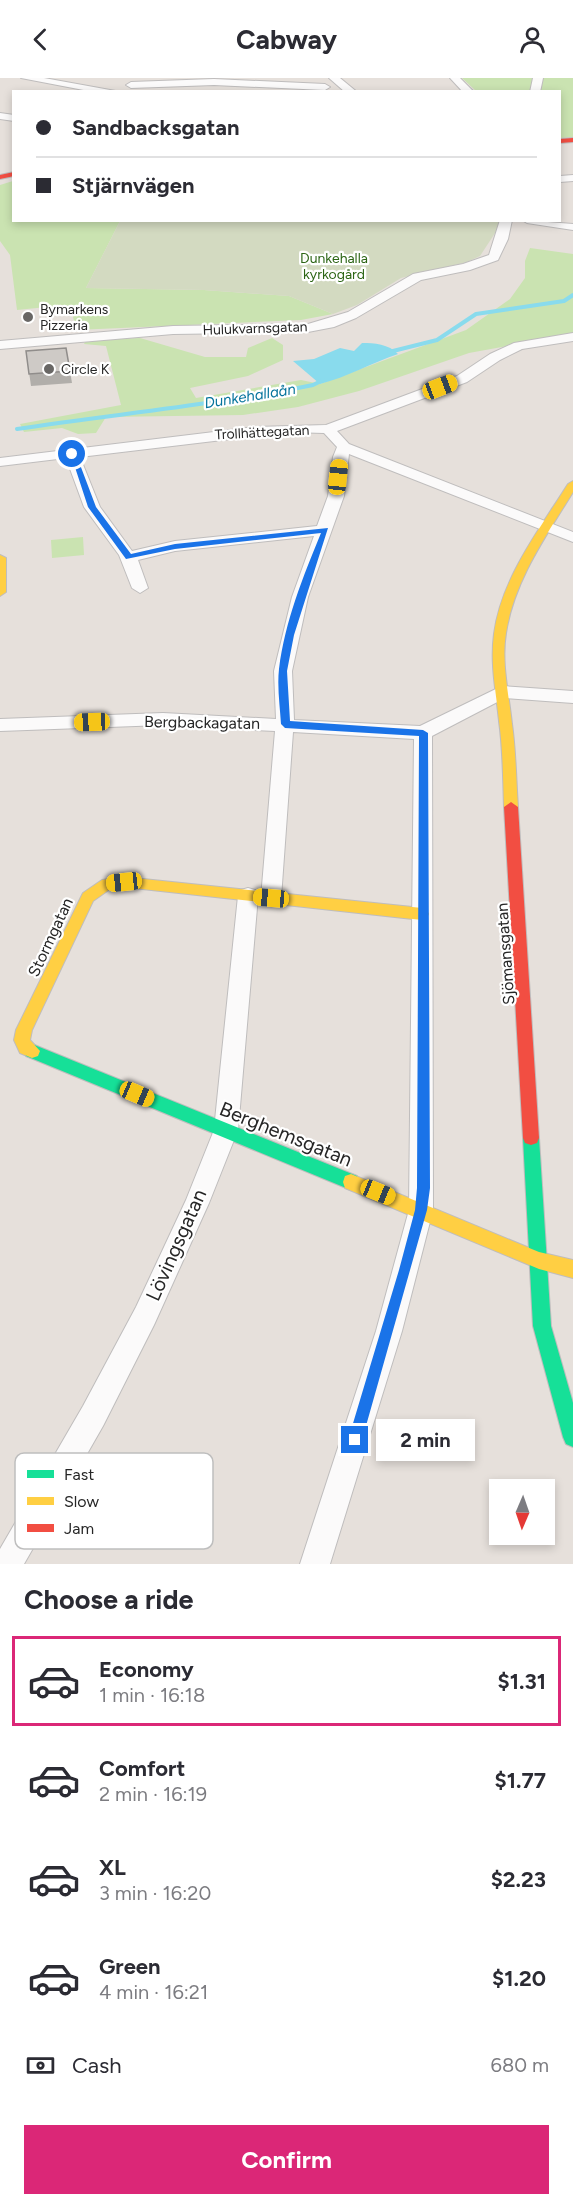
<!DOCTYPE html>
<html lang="en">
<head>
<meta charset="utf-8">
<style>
	:root { --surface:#fff; --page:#f2f2f3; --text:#2b2b33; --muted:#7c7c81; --line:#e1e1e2; --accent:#db2777 }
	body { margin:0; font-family:Figtree,sans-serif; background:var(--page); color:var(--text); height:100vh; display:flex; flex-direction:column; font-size:22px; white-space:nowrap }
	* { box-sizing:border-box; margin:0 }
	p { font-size:20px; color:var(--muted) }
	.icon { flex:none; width:33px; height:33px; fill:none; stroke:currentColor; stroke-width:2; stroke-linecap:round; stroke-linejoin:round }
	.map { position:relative; height:1486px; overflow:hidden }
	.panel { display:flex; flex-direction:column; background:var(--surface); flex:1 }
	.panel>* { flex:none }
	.guide { position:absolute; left:12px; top:12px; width:549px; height:132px; border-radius:0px; box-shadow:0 3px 9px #0003; display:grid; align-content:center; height:132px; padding:0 24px; background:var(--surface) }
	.needle { width:39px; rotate:182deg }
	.fabs { position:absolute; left:489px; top:1401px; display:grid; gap:12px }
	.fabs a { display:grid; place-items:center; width:66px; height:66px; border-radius:0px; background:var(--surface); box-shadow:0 3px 9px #0003; font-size:30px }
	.end { position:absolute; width:27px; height:27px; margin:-14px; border:8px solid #1a73e8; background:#fff; box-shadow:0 0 0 3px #fff }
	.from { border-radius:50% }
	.bubble { position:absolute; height:42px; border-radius:0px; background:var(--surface); box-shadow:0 3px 9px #0003; font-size:20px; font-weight:700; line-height:42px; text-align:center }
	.car { position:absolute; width:18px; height:36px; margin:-18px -9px; border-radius:8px; box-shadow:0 0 4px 2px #0007; background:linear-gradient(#f5c518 24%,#345 0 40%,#f5c518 0 76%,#345 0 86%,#f5c518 0) }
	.guide b { display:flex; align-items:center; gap:21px; height:57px; font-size:22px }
	.guide b+b { border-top:2px solid var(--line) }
	.guide i { width:15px; height:15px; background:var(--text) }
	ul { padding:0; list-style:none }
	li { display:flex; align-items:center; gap:18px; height:90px; margin:0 12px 9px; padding:0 12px; border:3px solid transparent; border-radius:0px }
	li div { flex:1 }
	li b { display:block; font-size:22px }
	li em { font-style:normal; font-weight:700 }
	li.current { border-color:var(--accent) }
	li>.icon { width:54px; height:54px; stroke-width:1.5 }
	h2 { padding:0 24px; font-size:27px; line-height:72px }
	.pay { display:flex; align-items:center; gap:15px; height:66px; padding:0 24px; font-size:22px }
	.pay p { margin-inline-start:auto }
	.action { display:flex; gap:12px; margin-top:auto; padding:12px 24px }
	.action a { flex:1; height:69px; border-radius:0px; background:var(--accent); color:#fff; font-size:24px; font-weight:700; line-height:69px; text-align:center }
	header { display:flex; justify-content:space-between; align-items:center; height:78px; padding:0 24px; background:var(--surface); font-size:27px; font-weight:700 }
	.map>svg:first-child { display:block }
	.green { fill:#cae3b1 }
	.cemetery { fill:#d3dac1 }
	.water { fill:#89dbed }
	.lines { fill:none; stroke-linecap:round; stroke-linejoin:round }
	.stream { stroke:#89dbed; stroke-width:4 }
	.street-casing { stroke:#bfbdbd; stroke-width:2 }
	.fast-casing { stroke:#bfbdbd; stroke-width:2 }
	.slow-casing { stroke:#bfbdbd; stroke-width:2 }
	.jam-casing { stroke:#bfbdbd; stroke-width:2 }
	.street { fill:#fbfafa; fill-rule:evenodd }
	.fast { fill:#16e098; fill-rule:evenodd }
	.slow { fill:#ffcf43; fill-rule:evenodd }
	.jam { fill:#f24e42; fill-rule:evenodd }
	.wall { fill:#b1aeaa }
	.building { fill:#cecac6; stroke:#908d8b; stroke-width:1.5 }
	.route { fill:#1a73e8 }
	.poi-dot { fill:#696765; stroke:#fff; stroke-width:2 }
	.labels { text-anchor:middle; stroke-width:4.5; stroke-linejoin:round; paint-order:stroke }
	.far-park-label { font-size:14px; fill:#2c6515; stroke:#fff }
	.far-poi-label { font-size:14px; fill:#262626; stroke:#fff; text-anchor:start }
	.far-street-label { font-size:14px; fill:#262626; stroke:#fff }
	.far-water-label { font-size:15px; font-style:italic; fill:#05739c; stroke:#fff }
	.street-label { font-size:16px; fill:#262626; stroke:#fff }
	.near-street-label { font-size:20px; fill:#262626; stroke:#fff }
	.key { fill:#fff; stroke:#bebebe; stroke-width:1.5 }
	.key-label { font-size:16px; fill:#262626 }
</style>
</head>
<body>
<header><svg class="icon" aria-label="back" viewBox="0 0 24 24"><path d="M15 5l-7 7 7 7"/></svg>Cabway<svg class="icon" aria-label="person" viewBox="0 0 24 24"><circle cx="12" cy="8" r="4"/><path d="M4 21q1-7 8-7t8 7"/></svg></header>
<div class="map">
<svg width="573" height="1486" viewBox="0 0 573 1486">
	<rect width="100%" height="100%" fill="#e6e0db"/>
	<!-- green -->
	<path class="green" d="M462,0H573V59L560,60V14L476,13Z
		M13,103L14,142L120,143L86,210L204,212L289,218L333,236L301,242L76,252L72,234L51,235L47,229L17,232L10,177L0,163V107Z
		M530,170L573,176V256L469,275L359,313L298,329L243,337L106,339L96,355L78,356L62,350L24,354L20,346L121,327L106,268L84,266L86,262L140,260L205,279H246L248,270L272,260L283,267V282L248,298L190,310L196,320L301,302L320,306L466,252L510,221L525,200V183Z
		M83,459L84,477L52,480L51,462Z"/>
	<!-- cemetery -->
	<path class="cemetery" d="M120,143H501V146L480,178L467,184L401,200L357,227L333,236L289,218L204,212L86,210Z"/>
	<!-- water -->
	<path class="water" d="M362,265C374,265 389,266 398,276C372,285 347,299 320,306L293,283L314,281L340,270L354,273Z"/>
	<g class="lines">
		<!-- stream -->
		<path class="stream" d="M389,274L437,262L476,236L564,223L573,217
			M17,351C116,336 215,327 313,307L323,302"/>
		<!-- street casing -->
		<g class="street-casing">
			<path id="street" d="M21,0H44L121,14H94Z
				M329,0H340L357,14H345Z
				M450,0H460L474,14H463Z
				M533,0H543L540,14H530Z
				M214,1L325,6L330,9L325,12L214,7L131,10L126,7L131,4Z
				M0,35L14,37V43L0,41Z
				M573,97V103L560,104V98Z
				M500,142H512L508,161L498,182L470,192L421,202L356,240L334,249L308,254L173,256L0,271V263L173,248L308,246L348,234L413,196L463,186L489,177Z
				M522,142L573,146V152L527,145Z
				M573,255V263L522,271L500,282L467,304L337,353L349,366L573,454V464L349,376L344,418L308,519L292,593L294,642L420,648L502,608L573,613V625L505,620L432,658L433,1132L402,1253L330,1486H300L376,1253L409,1132L414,661L293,654L281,820L278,826L271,828L264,826L261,820L275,653L163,647L0,653V641L163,635L276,641L274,593L292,519L314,458L175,473L138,482L148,510L140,515L132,510L119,477L84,429L66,380L0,388V380L255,349L326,347L457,298L490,276L514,265ZM290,354L324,355L337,369L333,379L328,418L317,448L175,463L132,473L100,429L80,379Z
				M248,810L255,812L258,818L238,1052L209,1125L154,1247L103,1348L24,1486H0V1471L83,1328L136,1229L186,1122L214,1052L238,818L241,812Z"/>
		</g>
		<!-- fast casing -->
		<g class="fast-casing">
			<path id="fast" d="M32,966L357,1098L359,1104L357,1110L351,1112L26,978L24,973L26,968Z
				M531,1053L537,1055L539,1060L551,1248L573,1325V1369L566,1366L563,1359L533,1248L523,1060L525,1055Z"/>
		</g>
		<!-- slow casing -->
		<g class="slow-casing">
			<path id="slow" d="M573,403V414C546,458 514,503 506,555C501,585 509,616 512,646C516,674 516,701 518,729L511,734L504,729C503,700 503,671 499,643C496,614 490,585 494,556C501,501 539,452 568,406Z
				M0,477L6,480V514L0,518Z
				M124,799L422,830L427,832L429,836L427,840L422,842L124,809L110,811L93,823L32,952L30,962L40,973L38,978L32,980L20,975L14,962L16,952L83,815L102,802Z
				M351,1096L539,1174L573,1182V1200L539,1191L345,1110L343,1104L345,1098Z"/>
		</g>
		<!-- jam casing -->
		<g class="jam-casing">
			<path id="jam" d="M573,60V64L560,65V61Z
				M14,94V98L0,101V97Z
				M511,724L518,729L539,1060L537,1065L531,1067L525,1065L523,1060L504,729Z"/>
		</g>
		<!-- street -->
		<use href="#street" class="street"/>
		<!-- fast -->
		<use href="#fast" class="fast"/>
		<!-- slow -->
		<use href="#slow" class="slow"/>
		<!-- jam -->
		<use href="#jam" class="jam"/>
	</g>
	<!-- wall -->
	<path class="wall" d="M26,273L70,293L72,305L31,308Z"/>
	<!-- building -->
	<path class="building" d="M66,270L70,293L29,296L26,273Z"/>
	<!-- route -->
	<path class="route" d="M70,374L76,376L96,429L131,476L175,466L328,450L294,557L287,593L290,643L423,652L428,655L430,1110L427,1132L362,1362L355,1369L348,1362L399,1192L415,1132L417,1110L419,658L285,650L281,646C280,629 277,609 279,591C285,543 303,499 321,455L175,471L126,481L88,429Z"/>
	<!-- markers -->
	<g class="poi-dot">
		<circle cx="28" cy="239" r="6"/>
		<circle cx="49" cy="291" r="6"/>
	</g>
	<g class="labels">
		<!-- far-park labels -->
		<g class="far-park-label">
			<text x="334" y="185">Dunkehalla<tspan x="334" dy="16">kyrkogård</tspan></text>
		</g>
		<!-- far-poi labels -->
		<g class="far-poi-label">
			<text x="40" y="236">Bymarkens<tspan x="40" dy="16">Pizzeria</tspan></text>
			<text x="61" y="296">Circle K</text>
		</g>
		<!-- far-street labels -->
		<g class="far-street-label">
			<text transform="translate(255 250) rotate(-2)" y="5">Hulukvarnsgatan</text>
			<text transform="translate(262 354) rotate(-3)" y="5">Trollhättegatan</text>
		</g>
		<!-- far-water labels -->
		<g class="far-water-label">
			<text transform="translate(250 318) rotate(-9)" y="5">Dunkehallaån</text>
		</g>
		<!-- street labels -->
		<g class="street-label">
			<text transform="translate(202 644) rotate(1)" y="6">Bergbackagatan</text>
			<text transform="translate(50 859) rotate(-65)" y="6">Stormgatan</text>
			<text transform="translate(505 876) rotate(-94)" y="6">Sjömansgatan</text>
		</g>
		<!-- near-street labels -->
		<g class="near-street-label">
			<text transform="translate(286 1056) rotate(22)" y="7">Berghemsgatan</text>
			<text transform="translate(176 1167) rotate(-66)" y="7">Lövingsgatan</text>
		</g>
	</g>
	<!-- legend -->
	<rect x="15" y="1375" width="198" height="96" rx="9" class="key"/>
	<rect x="27" y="1392" width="27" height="8" fill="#16e098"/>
	<rect x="27" y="1419" width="27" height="8" fill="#ffcf43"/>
	<rect x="27" y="1446" width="27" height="8" fill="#f24e42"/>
	<g class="key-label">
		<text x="64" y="1402">Fast</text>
		<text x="64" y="1429">Slow</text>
		<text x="64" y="1456">Jam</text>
	</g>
</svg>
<div class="fabs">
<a><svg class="needle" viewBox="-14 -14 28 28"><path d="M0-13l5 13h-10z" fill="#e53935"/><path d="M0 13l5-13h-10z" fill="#7c7c81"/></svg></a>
</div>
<i class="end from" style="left:72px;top:376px"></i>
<i class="end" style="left:355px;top:1362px"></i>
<div class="bubble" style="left:376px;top:1341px;width:99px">2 min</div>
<i class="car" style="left:440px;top:309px;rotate:69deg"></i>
<i class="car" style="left:338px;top:399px;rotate:6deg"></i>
<i class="car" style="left:92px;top:644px;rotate:268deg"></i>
<i class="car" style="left:124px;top:804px;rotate:264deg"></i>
<i class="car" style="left:271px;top:820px;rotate:275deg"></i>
<i class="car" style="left:137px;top:1016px;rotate:113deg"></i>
<i class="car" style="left:378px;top:1114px;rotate:112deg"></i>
<div class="guide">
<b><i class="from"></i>Sandbacksgatan</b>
<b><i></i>Stjärnvägen</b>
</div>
</div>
<section class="panel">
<h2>Choose a ride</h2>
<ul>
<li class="current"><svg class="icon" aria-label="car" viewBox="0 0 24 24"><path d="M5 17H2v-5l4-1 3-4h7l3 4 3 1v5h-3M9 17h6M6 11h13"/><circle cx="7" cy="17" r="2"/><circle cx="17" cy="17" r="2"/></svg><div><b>Economy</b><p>1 min · 16:18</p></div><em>$1.31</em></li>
<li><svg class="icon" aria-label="car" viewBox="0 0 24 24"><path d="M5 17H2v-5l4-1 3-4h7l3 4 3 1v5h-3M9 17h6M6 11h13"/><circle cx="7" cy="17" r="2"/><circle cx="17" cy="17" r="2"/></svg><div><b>Comfort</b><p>2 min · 16:19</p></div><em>$1.77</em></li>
<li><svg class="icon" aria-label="car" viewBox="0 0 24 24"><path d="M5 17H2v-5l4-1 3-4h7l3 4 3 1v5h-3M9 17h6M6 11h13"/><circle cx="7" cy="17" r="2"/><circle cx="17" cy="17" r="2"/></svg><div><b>XL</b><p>3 min · 16:20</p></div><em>$2.23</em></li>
<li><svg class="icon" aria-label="car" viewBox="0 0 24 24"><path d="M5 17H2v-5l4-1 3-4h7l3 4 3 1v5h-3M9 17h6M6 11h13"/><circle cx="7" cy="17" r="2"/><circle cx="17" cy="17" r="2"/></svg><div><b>Green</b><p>4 min · 16:21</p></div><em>$1.20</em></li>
</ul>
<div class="pay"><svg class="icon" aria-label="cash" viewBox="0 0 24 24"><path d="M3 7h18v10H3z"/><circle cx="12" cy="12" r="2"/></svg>Cash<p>680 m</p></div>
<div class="action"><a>Confirm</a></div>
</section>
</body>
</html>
